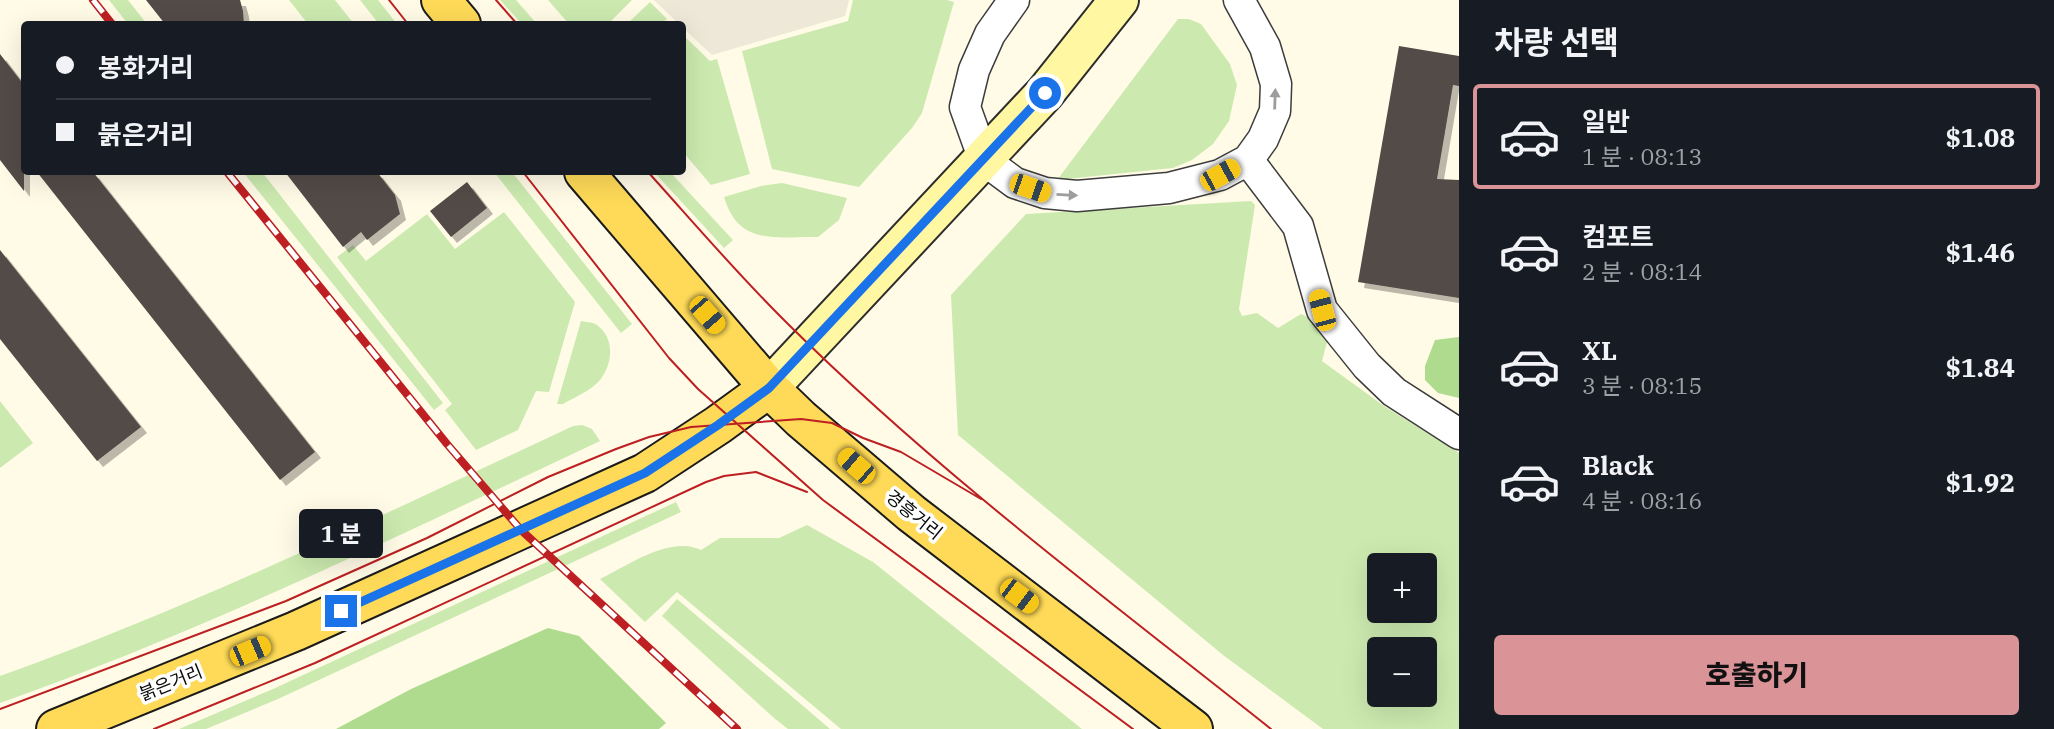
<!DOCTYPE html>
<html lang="ko">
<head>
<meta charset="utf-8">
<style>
	:root { --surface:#171b24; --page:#242831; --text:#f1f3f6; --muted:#9ea1a6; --line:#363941; --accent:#da9497 }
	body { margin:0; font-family:"IBM Plex Serif","Noto Sans KR",serif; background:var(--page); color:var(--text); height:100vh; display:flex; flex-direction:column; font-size:26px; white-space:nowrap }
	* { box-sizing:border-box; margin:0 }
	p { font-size:23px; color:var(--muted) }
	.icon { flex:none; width:38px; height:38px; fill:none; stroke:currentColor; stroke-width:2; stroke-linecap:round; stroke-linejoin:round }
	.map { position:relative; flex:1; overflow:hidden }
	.drawer { display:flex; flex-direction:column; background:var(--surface); width:595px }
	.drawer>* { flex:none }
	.guide { position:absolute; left:21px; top:21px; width:665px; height:154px; border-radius:7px; box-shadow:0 7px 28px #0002; display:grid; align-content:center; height:154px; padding:0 35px; background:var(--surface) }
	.fabs { position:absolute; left:1367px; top:553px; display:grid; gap:14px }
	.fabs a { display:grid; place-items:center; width:70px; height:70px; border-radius:7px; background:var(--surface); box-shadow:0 7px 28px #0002; font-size:35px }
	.end { position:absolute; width:32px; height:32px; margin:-16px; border:9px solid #1a73e8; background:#fff; box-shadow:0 0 0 4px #fff }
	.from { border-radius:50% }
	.bubble { position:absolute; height:49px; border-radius:7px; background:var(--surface); box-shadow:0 7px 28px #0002; font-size:23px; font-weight:800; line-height:49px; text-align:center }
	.car { position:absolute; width:21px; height:42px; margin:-21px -10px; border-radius:9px; box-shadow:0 0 5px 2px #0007; background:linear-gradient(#f5c518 24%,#345 0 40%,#f5c518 0 76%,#345 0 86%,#f5c518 0) }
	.guide b { display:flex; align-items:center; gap:24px; height:66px; font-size:26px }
	.guide b+b { border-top:2px solid var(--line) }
	.guide i { width:18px; height:18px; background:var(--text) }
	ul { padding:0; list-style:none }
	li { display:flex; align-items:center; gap:21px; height:105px; margin:0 14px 10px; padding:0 21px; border:4px solid transparent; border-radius:7px }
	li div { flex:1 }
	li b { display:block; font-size:26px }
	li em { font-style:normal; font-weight:800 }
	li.current { border-color:var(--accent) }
	li>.icon { width:63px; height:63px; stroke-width:1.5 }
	h2 { padding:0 35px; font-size:32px; line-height:84px }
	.cta { display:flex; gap:14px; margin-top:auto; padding:14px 35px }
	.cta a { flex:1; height:80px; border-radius:7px; background:var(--accent); color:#111; font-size:28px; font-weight:800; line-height:80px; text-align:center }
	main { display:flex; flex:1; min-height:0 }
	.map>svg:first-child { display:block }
	.green { fill:#cceab0; fill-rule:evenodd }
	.forest { fill:#afdb8f }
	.plaza { fill:#ede8d8 }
	.building { fill:#534b46; filter:url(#shadow) }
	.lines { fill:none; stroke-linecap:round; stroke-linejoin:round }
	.street-casing { stroke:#3d3d3d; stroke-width:33 }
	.secondary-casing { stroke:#2c2c2c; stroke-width:42 }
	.primary-casing { stroke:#1b1b1b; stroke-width:42 }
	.street { stroke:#fff; stroke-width:30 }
	.secondary { stroke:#fff7a2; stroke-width:38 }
	.primary { stroke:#feda58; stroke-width:38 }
	.tram { stroke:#bd1f22; stroke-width:2 }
	.rail-casing { stroke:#bd1f22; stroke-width:8 }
	.rail { stroke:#fff; stroke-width:5; stroke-dasharray:16; stroke-linecap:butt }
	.oneway { fill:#9d9d9d }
	.route { stroke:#1a73e8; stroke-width:9 }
	.labels { text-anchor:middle; stroke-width:7; stroke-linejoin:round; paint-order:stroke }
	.street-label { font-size:18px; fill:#0a0a0a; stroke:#fff }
</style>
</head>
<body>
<main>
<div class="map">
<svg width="1459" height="729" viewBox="0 0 1459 729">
	<defs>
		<filter id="shadow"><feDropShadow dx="6" dy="6" stdDeviation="0" flood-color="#0004"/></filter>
	</defs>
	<rect width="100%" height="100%" fill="#fffbe7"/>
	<!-- green -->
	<path class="green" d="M109,0H128L147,24H128Z
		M289,0H335L354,24H308Z
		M360,0H378L397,24H379Z
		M500,0H516L537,24H522Z
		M548,0H632L608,24H569Z
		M853,0H947L954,2L922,113L912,128L859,187L772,169L742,51L848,21Z
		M650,2L667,19L661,24H627Z
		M1178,19H1189L1201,24L1230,64L1237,85L1229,121L1213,144L1192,160L1173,168L1057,180Z
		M682,34L710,61L717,59L750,174L711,185L683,152Z
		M243,172H262L443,403L434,410Z
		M494,172H512L632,324L621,333Z
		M654,172H670L733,240L724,248Z
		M782,183L847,198L839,220L818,237C776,236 739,247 724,197L761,186Z
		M1251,201L1255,205L1239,309L1242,316L1257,313L1278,328L1301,314L1314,320L1327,342L1322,361L1384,406L1459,453V729H1323L1223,655L958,435L951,295L1026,214ZM1379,565H1424V611H1379ZM1379,649H1424V695H1379Z
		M504,212L575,302L549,392L536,391L518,430L476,450L445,410L452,404L337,257L353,245L366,261L427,214L455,249Z
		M581,321C586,322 593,322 597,325C615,338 613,364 600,380C592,390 575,397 563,404H557Z
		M0,401L33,443L0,468Z
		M582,425L592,429L600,441C402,534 206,630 0,703V676C196,606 384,514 573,426Z
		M676,502L681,512L278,699L206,729H179L273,689Z
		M807,525L873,562L1082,729H841L677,592L645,622L600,579C624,567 657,545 684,546C690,546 696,548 701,550L720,538H779Z
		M677,599L809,711L830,729H788L774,718L662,616Z"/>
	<!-- forest -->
	<path class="forest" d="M1459,337V398L1438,393L1425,380V366L1435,340Z
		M548,628L579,636L666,723L659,729H336L411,689Z"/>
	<!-- plaza -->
	<path class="plaza" d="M654,0H849L845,16L712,55L683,28L682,24H679Z"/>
	<!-- building -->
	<path class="building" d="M146,0H240L243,11L244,24H165Z
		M1399,46L1459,56V86L1453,85L1437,179L1459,180V298L1358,282Z
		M0,54L24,85V191L0,160Z
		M37,172H93L315,452L280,480Z
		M285,172H377L395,195L400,214L367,240L361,232L343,247Z
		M467,182L487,208L451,237L430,211Z
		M0,250L141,427L97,461L0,339Z"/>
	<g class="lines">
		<!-- street casing -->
		<g class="street-casing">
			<path id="street" d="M1014,0L990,34L974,70L965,107L984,160L1015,183L1045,193L1077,196L1169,188L1220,175L1248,160L1263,139L1275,111L1276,84L1265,47L1239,0
				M1248,160L1298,226L1322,310L1367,366L1394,392L1459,434"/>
		</g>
		<!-- secondary casing -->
		<g class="secondary-casing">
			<path id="secondary" d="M769,388L1045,93L1119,0"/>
		</g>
		<!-- primary casing -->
		<g class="primary-casing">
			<path id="primary" d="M441,0L461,24
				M584,172L769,388L801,419L911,513L1193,729
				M56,729L296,631L645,473L718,425L769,388"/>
		</g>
		<!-- street -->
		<use href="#street" class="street"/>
		<!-- secondary -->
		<use href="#secondary" class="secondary"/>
		<!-- primary -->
		<use href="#primary" class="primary"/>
		<!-- tram -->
		<path class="tram" d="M389,0L408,24
			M496,0L517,24
			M523,172L669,358L698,389L823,500L1133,729
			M648,172C694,223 739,276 788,324C937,472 1106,598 1271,729
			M0,709L286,601L427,538L548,477L616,449L649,437L691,427L801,419L832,423L863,438L901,452L981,499
			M154,729L315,663L706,482L724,476L756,472L807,492"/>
		<!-- rail casing -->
		<g class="rail-casing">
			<path id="rail" d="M93,0L112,24
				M227,172L447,444L521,530L737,729"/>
		</g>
		<!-- rail -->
		<use href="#rail" class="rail"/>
	</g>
	<!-- one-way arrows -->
	<defs><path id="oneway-solid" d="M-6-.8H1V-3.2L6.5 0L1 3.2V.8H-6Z" transform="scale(1.75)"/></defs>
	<g class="oneway">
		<use href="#oneway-solid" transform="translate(1275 99) rotate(-88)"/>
		<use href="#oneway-solid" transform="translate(1067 195) rotate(3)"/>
	</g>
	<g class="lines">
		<!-- route -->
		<path class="route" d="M341,611L645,473L718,425L769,388L1045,93"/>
	</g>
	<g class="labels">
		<!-- street labels -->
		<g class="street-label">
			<text transform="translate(914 515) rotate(39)" y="6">경흥거리</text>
			<text transform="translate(171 683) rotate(-22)" y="6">붉은거리</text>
		</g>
	</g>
</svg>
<div class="fabs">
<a>+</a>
<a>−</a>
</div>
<i class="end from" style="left:1045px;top:93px"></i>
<i class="end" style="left:341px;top:611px"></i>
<div class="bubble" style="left:299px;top:509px;width:84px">1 분</div>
<i class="car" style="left:1220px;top:175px;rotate:61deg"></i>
<i class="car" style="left:1030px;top:188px;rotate:109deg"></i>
<i class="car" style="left:1322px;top:310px;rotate:345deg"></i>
<i class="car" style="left:707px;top:315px;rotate:139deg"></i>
<i class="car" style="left:856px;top:466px;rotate:311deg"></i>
<i class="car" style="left:1019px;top:596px;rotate:127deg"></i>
<i class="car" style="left:250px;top:651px;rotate:67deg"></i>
<div class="guide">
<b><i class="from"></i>봉화거리</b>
<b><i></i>붉은거리</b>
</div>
</div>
<section class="drawer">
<h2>차량 선택</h2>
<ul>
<li class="current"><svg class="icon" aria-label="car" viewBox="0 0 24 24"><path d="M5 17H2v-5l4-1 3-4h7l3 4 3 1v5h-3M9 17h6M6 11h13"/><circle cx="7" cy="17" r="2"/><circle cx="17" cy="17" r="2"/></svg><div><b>일반</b><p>1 분 · 08:13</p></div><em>$1.08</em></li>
<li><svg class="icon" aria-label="car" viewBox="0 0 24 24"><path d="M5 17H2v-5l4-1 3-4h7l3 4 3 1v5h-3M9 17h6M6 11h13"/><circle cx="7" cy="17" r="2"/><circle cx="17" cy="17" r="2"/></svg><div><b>컴포트</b><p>2 분 · 08:14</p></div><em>$1.46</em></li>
<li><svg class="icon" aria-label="car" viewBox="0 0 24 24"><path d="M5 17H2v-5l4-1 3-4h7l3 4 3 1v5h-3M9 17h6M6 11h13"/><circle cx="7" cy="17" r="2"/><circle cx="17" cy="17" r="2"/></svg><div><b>XL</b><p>3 분 · 08:15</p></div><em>$1.84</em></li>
<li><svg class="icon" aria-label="car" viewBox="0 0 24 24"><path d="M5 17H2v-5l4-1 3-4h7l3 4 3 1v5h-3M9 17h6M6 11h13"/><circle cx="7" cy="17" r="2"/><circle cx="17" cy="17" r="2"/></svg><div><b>Black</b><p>4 분 · 08:16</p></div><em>$1.92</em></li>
</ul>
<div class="cta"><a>호출하기</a></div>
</section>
</main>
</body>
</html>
